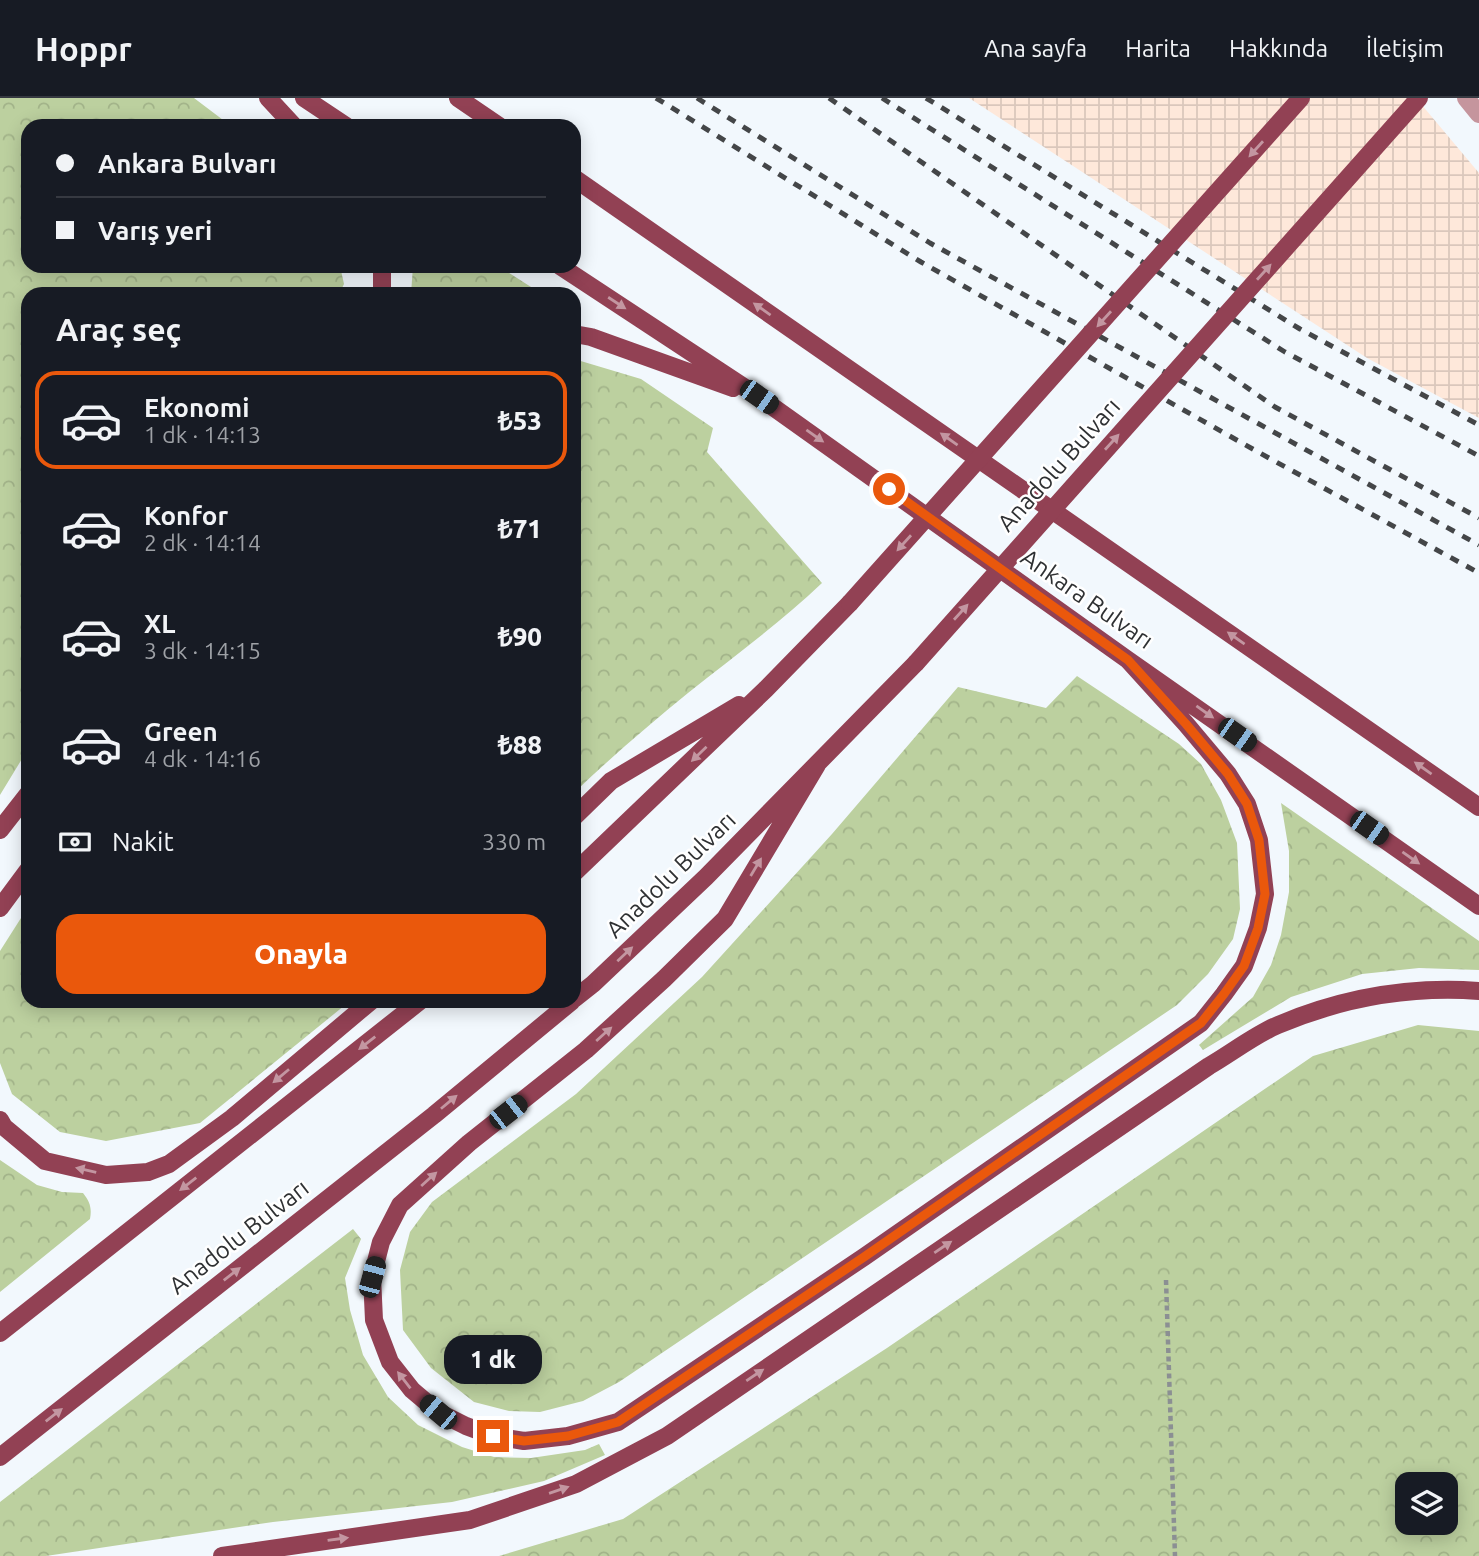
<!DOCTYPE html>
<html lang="tr">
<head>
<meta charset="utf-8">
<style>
	:root { --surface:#171b24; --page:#20242c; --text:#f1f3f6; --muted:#9ea1a6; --line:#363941; --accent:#ea580c }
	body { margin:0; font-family:Ubuntu,sans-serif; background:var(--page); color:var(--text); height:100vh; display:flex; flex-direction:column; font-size:26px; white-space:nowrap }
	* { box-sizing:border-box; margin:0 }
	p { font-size:23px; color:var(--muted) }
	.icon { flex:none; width:38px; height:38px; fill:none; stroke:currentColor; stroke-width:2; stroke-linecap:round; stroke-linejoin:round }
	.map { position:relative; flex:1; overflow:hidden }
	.sheet { position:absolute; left:21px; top:189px; width:560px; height:721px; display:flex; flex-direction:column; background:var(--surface); border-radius:21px; box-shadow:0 4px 18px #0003 }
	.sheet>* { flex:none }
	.hud { position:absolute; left:21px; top:21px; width:560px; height:154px; border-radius:21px; box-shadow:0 4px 18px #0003; display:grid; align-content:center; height:154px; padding:0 35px; background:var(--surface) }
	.tools { position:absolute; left:1395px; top:1374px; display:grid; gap:14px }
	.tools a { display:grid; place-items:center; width:63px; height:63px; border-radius:14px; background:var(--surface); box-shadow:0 4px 18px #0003; font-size:35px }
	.end { position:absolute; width:32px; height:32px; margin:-16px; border:9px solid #ea580c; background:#fff; box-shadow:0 0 0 4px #fff }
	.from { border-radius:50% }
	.bubble { position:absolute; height:49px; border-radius:21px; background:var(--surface); box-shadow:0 4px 18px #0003; font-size:23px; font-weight:800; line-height:49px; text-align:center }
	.car { position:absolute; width:21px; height:42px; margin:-21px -10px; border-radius:9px; box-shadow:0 0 5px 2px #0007; background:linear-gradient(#222 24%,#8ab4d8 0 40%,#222 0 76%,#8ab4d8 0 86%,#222 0) }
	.hud b { display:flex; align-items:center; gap:24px; height:66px; font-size:26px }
	.hud b+b { border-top:2px solid var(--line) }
	.hud i { width:18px; height:18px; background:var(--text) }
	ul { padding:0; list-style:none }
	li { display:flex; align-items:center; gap:21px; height:98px; margin:0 14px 10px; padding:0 21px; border:4px solid transparent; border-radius:21px }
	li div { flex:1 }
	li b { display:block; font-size:26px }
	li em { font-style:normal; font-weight:800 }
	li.on { border-color:var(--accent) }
	li>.icon { width:63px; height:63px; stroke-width:1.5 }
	h2 { padding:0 35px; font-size:32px; line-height:84px }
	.pay { display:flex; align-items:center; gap:18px; height:77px; padding:0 35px; font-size:26px }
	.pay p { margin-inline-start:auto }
	.button { display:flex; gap:14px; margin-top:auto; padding:14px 35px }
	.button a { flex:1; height:80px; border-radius:21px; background:var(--accent); color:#fff; font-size:28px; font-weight:800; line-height:80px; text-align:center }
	header { display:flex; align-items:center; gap:42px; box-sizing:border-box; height:98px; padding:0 35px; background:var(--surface); border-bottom:2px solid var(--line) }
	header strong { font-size:33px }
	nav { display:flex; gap:38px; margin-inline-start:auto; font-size:24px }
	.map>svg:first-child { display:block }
	.industrial { fill:url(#industrial-grid) }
	.forest { fill:url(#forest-crowns); fill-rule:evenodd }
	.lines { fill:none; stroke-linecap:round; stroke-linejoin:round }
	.path { stroke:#8b8f93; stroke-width:4.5; stroke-dasharray:5 3.5; stroke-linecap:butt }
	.minor { stroke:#c5959d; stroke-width:18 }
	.primary { stroke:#924154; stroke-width:18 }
	.rail { stroke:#444648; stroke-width:5; stroke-dasharray:9 9; stroke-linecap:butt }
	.primary-bridge { stroke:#924154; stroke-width:18 }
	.oneway { fill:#c396a1 }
	.route { stroke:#ea580c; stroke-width:9 }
	.labels { text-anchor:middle; stroke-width:5; stroke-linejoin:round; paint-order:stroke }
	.street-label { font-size:24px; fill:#2f3133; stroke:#fff }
</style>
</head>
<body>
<header>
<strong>Hoppr</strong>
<nav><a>Ana sayfa</a><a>Harita</a><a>Hakkında</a><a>İletişim</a></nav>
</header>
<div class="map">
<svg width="1479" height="1458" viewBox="0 0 1479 1458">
	<defs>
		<pattern id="industrial-grid" width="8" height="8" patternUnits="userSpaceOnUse" patternTransform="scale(1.75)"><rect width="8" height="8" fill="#fee8da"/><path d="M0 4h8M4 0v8" fill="none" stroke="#dac7bc"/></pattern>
		<pattern id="forest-crowns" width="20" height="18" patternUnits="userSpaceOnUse" patternTransform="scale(1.75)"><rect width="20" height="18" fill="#bcd09f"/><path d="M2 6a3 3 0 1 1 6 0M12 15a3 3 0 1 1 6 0" fill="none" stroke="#a2b389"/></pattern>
	</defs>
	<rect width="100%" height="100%" fill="#f2f8fd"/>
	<!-- industrial -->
	<path class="industrial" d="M969,0H1416L1479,75V320L1367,260Z"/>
	<!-- forest -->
	<path class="forest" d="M0,0H194L231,28H28V168H340L344,186L339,196H28V651L0,697Z
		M413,168H498L542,196H411Z
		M574,261L641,281L713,330L707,354L822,485C780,525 733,559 688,595C649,627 610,660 574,695Z
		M1077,578L1179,646L1201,666L1221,702L1237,745L1240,811L1233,841L1208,876L1177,907L619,1284L583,1303L540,1314L509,1313L474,1304L431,1270L403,1232L400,1172L410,1134L432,1104L576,996L702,879L832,736L958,589L1046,610Z
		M1281,705L1479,843V872L1419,870L1362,876L1291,899L1203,952L1199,947L1253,899L1271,867L1281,837L1289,794V753Z
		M28,809V903H350L200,1025L106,1043L60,1034L12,996L0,965V853Z
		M1418,927L1479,933V1458H499L623,1421L887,1250L1313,958ZM1407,1386H1446V1424H1407Z
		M0,1062L37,1087L62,1094L83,1095C90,1104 92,1110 90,1121L0,1194Z
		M353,1131L361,1141L345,1180L350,1212L363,1257L388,1299L418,1327L462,1349L494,1359L531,1360L585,1352L599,1346L605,1357L544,1383L452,1404L273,1424L46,1458H0V1404Z"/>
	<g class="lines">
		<!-- path -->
		<path class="path" d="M1166,1182L1175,1458"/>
		<!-- minor -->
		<path class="minor" d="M1466,0L1479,16"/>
		<!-- primary -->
		<path class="primary" d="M268,0L294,28
			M304,0L346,28
			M458,0L499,28
			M574,80L1479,709
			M382,168V196
			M560,168L759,299L1128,562L1479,808
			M574,236L591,239L733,290
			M817,667L725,821L664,881L586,952L469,1045L400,1107L381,1144L372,1179L374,1222L390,1264L412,1292L438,1314L466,1328L493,1338L524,1343L568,1338L618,1324L864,1159L1201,925L1224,896L1244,868L1258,830L1265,796L1259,742L1247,706L1228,676L1186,626L1128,562
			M574,719L611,683L739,607
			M0,732L28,696
			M574,775L766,591L850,505
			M0,810L28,772
			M574,901L593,886L706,779L916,565
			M0,1022L4,1029L45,1063L106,1077L148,1074L169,1066L232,1020L371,903
			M0,1235L420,903
			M0,1359L434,1017L572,903
			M222,1458L470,1422L576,1386L667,1338L1209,968C1230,956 1256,936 1278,927C1342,900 1410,888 1479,893"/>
		<!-- rail -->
		<path class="rail" d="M656,0L921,164L1258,354L1479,475
			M697,0L930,145L1479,447
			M829,0L1275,309L1479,420
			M882,0L1285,254L1479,358
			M926,0L1300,231L1479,327"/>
		<!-- primary-bridge -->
		<path class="primary-bridge" d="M850,505L1301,0
			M916,565L1419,0"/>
	</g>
	<!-- one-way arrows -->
	<defs><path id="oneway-solid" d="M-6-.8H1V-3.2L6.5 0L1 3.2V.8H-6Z" transform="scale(1.75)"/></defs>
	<g class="oneway">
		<use href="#oneway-solid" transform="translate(1256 51) rotate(132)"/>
		<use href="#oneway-solid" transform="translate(1264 174) rotate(-48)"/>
		<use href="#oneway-solid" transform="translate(617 205) rotate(33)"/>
		<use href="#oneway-solid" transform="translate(762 211) rotate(-145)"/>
		<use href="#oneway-solid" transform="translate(1104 221) rotate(132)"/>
		<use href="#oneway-solid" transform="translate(815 338) rotate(35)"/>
		<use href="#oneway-solid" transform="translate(949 341) rotate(-145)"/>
		<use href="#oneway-solid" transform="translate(1112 344) rotate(-48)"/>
		<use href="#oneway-solid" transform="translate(904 445) rotate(132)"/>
		<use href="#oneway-solid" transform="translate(961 514) rotate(-48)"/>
		<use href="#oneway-solid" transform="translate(1236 540) rotate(-145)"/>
		<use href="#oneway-solid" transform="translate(1205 614) rotate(35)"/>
		<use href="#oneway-solid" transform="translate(699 656) rotate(136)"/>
		<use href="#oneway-solid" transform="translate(1423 670) rotate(-145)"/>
		<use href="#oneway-solid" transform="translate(1411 760) rotate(35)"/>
		<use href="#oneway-solid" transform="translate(756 769) rotate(-59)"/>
		<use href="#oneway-solid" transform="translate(625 856) rotate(-43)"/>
		<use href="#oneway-solid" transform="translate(604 936) rotate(-42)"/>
		<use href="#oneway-solid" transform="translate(367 945) rotate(142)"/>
		<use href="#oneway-solid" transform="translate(281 978) rotate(140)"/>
		<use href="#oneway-solid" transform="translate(449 1004) rotate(-40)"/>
		<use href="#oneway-solid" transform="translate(86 1072) rotate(-167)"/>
		<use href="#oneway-solid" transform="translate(429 1081) rotate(-42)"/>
		<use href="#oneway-solid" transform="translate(188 1086) rotate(142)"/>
		<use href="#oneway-solid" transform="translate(943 1149) rotate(-34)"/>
		<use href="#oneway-solid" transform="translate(232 1176) rotate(-38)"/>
		<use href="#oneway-solid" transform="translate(755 1277) rotate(-34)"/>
		<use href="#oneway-solid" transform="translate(404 1282) rotate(-128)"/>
		<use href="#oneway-solid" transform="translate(54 1317) rotate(-38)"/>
		<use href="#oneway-solid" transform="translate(559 1392) rotate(-19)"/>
		<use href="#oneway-solid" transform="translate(338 1441) rotate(-8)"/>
	</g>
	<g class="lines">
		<!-- route -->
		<path class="route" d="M493,1338L524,1343L568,1338L618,1324L864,1159L1201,925L1224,896L1244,868L1258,830L1265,796L1259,742L1247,706L1228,676L1186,626L1128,562L889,391"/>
	</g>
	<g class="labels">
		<!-- street labels -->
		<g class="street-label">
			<text transform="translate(1059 367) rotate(-48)" y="8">Anadolu Bulvarı</text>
			<text transform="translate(1087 501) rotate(35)" y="8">Ankara Bulvarı</text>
			<text transform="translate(671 777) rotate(-44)" y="8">Anadolu Bulvarı</text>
			<text transform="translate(239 1139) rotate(-38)" y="8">Anadolu Bulvarı</text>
		</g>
	</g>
</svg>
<div class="tools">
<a><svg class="icon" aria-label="layers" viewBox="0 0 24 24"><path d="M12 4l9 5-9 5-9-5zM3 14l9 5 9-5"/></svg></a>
</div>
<i class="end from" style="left:889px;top:391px"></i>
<i class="end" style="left:493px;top:1338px"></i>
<div class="bubble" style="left:444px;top:1237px;width:98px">1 dk</div>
<i class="car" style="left:759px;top:299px;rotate:125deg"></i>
<i class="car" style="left:1237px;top:637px;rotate:125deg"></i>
<i class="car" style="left:1369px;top:730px;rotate:125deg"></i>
<i class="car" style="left:508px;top:1014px;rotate:52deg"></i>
<i class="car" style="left:372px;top:1179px;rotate:15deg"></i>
<i class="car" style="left:438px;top:1314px;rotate:310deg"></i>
<div class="hud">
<b><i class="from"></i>Ankara Bulvarı</b>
<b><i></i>Varış yeri</b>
</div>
<section class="sheet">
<h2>Araç seç</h2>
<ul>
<li class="on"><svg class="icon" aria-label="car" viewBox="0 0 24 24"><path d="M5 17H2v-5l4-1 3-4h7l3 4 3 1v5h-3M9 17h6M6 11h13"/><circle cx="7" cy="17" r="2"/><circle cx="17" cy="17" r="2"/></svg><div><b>Ekonomi</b><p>1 dk · 14:13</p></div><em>₺53</em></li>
<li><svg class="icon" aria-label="car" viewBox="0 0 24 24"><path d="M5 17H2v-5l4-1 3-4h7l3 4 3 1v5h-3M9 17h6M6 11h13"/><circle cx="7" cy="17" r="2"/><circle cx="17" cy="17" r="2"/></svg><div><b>Konfor</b><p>2 dk · 14:14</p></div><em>₺71</em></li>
<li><svg class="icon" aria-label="car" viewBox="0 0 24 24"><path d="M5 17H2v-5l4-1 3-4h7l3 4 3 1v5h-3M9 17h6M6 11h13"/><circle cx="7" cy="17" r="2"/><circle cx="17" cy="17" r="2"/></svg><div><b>XL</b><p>3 dk · 14:15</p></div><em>₺90</em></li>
<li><svg class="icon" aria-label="car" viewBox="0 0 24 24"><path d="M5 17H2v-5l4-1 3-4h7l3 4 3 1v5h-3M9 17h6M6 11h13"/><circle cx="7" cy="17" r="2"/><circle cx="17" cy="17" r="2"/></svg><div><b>Green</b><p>4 dk · 14:16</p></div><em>₺88</em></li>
</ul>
<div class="pay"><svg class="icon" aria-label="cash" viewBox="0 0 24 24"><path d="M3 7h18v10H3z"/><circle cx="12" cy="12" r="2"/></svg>Nakit<p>330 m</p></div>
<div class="button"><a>Onayla</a></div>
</section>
</div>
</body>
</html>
